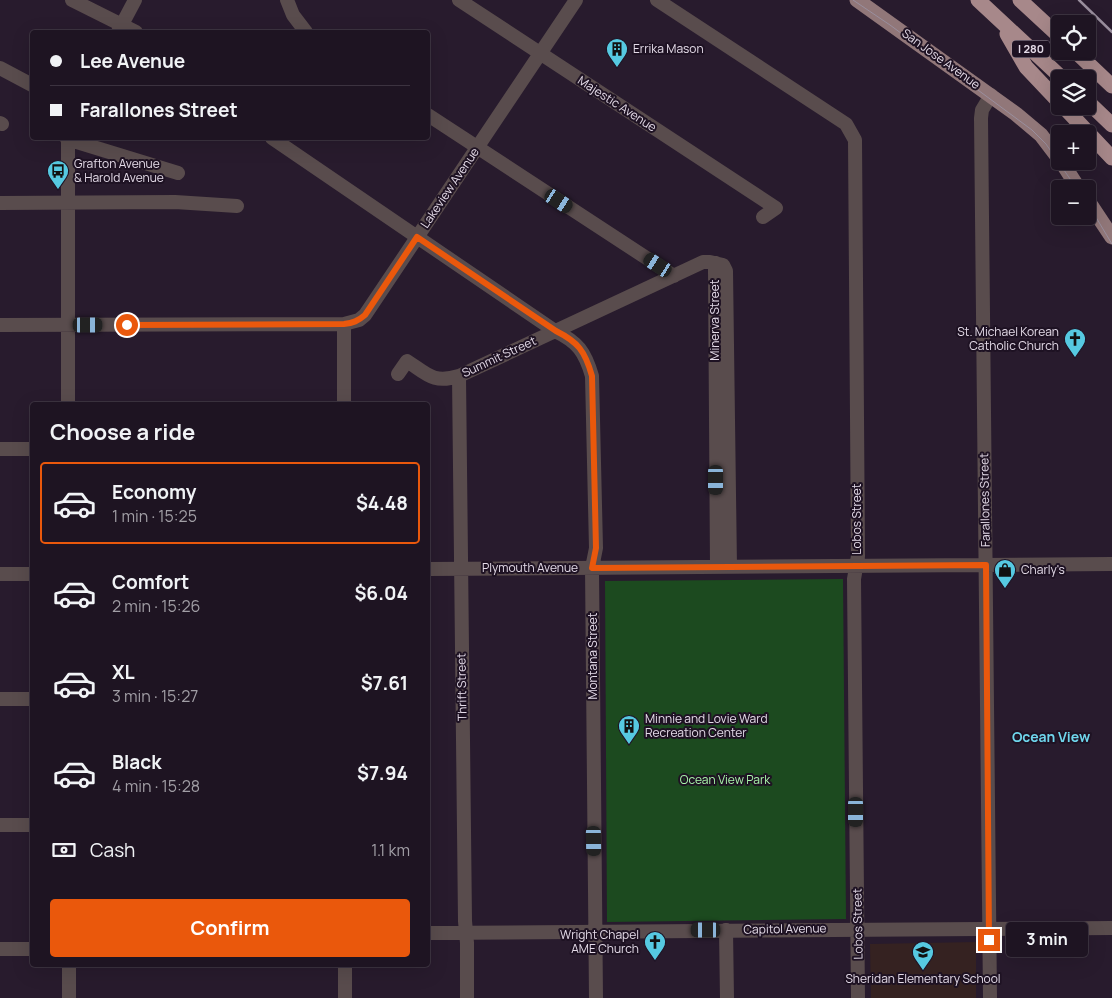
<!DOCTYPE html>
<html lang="en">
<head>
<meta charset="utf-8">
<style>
	:root { --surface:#1e1422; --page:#2b212f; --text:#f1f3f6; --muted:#a19ea5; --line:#3c3340; --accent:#ea580c }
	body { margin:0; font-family:Manrope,sans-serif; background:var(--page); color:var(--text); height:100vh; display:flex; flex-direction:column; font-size:19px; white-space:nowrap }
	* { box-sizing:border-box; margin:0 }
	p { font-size:16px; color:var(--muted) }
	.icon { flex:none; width:28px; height:28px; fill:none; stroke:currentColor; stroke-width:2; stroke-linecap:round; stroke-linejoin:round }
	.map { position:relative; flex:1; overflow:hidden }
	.panel { position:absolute; left:30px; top:402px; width:400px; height:565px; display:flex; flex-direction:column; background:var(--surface); border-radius:5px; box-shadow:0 5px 20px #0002,0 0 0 1px var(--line) }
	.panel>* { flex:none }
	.guide { position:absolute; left:30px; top:30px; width:400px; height:110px; border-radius:5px; box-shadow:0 5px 20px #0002,0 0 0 1px var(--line); display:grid; align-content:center; height:110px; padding:0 20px; background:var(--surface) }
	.controls { position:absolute; left:1051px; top:15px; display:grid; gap:10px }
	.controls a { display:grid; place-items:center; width:45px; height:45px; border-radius:5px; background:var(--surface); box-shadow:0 5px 20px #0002,0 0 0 1px var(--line); font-size:25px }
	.end { position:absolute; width:22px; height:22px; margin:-11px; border:6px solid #ea580c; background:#fff; box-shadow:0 0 0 2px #fff }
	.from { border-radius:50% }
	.bubble { position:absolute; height:35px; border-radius:5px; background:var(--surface); box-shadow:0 5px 20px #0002,0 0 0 1px var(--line); font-size:16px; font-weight:700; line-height:35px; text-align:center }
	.car { position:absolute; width:15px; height:30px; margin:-15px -8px; border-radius:6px; box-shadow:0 0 4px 1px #0007; background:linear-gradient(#222 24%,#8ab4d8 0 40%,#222 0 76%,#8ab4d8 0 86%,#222 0) }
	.guide b { display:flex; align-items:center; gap:18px; height:48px; font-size:19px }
	.guide b+b { border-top:1px solid var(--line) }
	.guide i { width:12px; height:12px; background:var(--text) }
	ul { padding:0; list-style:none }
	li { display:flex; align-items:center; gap:15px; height:82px; margin:0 10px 8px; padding:0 10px; border:2px solid transparent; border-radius:5px }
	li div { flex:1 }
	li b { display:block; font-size:19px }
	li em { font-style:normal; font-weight:700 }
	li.on { border-color:var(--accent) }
	li>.icon { width:45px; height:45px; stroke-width:1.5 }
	h2 { padding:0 20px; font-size:22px; line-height:60px }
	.pay { display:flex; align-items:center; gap:12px; height:55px; padding:0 20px; font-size:19px }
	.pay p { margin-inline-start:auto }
	.cta { display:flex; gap:10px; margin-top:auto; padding:10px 20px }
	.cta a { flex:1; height:58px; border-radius:5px; background:var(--accent); color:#fff; font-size:20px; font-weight:700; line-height:58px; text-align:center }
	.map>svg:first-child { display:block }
	.education { fill:#352221 }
	.green { fill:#1c4a1f }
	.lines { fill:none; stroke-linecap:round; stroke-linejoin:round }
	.minor { stroke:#594c4d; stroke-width:14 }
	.major { stroke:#917779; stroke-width:15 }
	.highway { stroke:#a7888a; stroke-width:15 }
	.tram { stroke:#9a8f9e; stroke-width:1 }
	.rail { stroke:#9a8f9e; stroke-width:2.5 }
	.route { stroke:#ea580c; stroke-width:6 }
	.labels { text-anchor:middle; stroke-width:4; stroke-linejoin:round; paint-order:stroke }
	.shield { fill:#1e1223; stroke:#a99fad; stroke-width:1 }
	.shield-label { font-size:11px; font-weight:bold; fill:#e4dbe8 }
	.poi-label { font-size:12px; fill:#e4dbe8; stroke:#1e1223; text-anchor:start }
	.street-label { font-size:12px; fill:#e4dbe8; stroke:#1e1223 }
	.park-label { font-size:12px; fill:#a9f5aa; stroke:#1e1223 }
	.neighbourhood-label { font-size:14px; font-weight:bold; fill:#6fd6ec; stroke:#1e1223 }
</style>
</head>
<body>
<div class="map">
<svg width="1112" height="998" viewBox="0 0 1112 998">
	<rect width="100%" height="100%" fill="#281b2d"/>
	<!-- education -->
	<path class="education" d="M976,942V998H871L870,944Z"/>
	<!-- green -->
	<path class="green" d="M843,579L846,919L607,922L605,581Z"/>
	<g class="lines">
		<!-- minor -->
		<path class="minor" d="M72,0L136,32
			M287,0L293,15L306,32
			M459,0L776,208L763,217
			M657,0L846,124L855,140L858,556L854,579L858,998
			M118,32L135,0
			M0,68L32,85
			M428,115L674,276
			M0,123L2,124
			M68,138V405
			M272,138L555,331C578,342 585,352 592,376L596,548L592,568L596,998
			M67,139L178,173
			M0,203L175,202L237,206
			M716,263L715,270L717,567
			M0,325L344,324
			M398,374L407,361C427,374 433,384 459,376L703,262H710L723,265L726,271L730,567
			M459,376L465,921L467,943V998
			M344,405V324L359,320L365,315L576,0
			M0,449H32
			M428,569L1112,564
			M0,574H32
			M0,699H32
			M0,825H32
			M726,930L727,998
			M428,933L1112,928
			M0,949H32
			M69,965V998
			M345,965V998
			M990,998L981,118L982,110L991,95"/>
		<!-- major -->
		<path class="major" d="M857,0L1016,114L1041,135L1060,160
			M1061,161L1079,189
			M1088,201L1112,237"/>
		<!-- highway -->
		<path class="highway" d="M978,0L1063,79
			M1020,0L1060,37
			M1007,34L1026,67L1060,103
			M1075,51L1112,86
			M1088,102L1112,125
			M1063,106L1112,158"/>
		<!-- tram -->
		<path class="tram" d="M853,0L890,25L1032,130L1046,144L1077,189
			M1088,204L1112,244"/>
		<!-- rail -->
		<path class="rail" d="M1079,0L1112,32"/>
	</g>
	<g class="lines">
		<!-- route -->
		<path class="route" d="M127,325L344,324C353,323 358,321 365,315L417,237L556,331C578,342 585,351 592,376L596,548L592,568L986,565L989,940"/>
	</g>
	<!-- icons -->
	<defs>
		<g id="building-pin" transform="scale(1.125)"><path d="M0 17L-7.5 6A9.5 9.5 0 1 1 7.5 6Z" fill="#56c9e1" stroke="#1e1223"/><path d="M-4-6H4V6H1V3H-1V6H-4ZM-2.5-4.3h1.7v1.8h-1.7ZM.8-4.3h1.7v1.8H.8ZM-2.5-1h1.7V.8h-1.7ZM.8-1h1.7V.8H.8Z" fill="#111"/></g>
		<g id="bus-pin" transform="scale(1.125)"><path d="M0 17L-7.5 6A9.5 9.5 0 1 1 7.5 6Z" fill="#56c9e1" stroke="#1e1223"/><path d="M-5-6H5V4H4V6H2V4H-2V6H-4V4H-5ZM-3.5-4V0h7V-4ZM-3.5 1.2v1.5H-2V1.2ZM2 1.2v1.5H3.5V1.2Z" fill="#111"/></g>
		<g id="church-pin" transform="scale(1.125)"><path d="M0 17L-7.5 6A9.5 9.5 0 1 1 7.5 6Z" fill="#56c9e1" stroke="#1e1223"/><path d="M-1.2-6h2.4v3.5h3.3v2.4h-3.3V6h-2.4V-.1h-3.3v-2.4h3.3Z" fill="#111"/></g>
		<g id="shop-pin" transform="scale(1.125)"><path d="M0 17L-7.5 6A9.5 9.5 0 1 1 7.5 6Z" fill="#56c9e1" stroke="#1e1223"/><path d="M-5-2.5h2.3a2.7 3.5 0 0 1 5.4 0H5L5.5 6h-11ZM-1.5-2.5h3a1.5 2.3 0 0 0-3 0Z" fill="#111"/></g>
		<g id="school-pin" transform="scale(1.125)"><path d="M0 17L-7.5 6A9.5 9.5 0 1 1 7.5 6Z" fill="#56c9e1" stroke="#1e1223"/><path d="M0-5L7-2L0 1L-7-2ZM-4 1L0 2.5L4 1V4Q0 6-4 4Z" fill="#111"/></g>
	</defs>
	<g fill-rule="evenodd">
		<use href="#building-pin" x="617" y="49"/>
		<use href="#bus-pin" x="58" y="171"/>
		<use href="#church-pin" x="1075" y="339"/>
		<use href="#shop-pin" x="1005" y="570"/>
		<use href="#building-pin" x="629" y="726"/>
		<use href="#church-pin" x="655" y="942"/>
		<use href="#school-pin" x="923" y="952"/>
	</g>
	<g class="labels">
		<!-- shield labels -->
		<rect class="shield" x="1012" y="40.5" width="38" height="17" rx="4"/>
		<g class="shield-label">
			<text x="1031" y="53">I 280</text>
		</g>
		<!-- poi labels -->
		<g class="poi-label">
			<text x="633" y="53">Errika Mason</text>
			<text x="74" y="168">Grafton Avenue<tspan x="74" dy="14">&amp; Harold Avenue</tspan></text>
			<text x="1059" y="336" text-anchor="end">St. Michael Korean<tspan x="1059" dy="14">Catholic Church</tspan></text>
			<text x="1021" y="574">Charly's</text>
			<text x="645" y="723">Minnie and Lovie Ward<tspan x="645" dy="14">Recreation Center</tspan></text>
			<text x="639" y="939" text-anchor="end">Wright Chapel<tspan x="639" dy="14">AME Church</tspan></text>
			<text x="923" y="983" text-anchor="middle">Sheridan Elementary School</text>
		</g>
		<!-- street labels -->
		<g class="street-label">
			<text transform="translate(941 59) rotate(36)" y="4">San Jose Avenue</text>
			<text transform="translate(617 104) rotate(33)" y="4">Majestic Avenue</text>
			<text transform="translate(450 188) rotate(-56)" y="4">Lakeview Avenue</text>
			<text transform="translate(715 320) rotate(-90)" y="4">Minerva Street</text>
			<text transform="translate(499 357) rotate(-25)" y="4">Summit Street</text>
			<text transform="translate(985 500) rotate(-91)" y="4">Farallones Street</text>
			<text transform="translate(857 519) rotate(-90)" y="4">Lobos Street</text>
			<text x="530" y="572">Plymouth Avenue</text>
			<text transform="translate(593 656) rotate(-90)" y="4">Montana Street</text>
			<text transform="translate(462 687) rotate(-91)" y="4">Thrift Street</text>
			<text transform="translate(858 924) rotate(-91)" y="4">Lobos Street</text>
			<text transform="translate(785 929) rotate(-1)" y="4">Capitol Avenue</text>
		</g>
		<!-- park labels -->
		<g class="park-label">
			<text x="725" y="784">Ocean View Park</text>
		</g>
		<!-- neighbourhood labels -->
		<g class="neighbourhood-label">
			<text x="1051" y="742">Ocean View</text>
		</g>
	</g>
</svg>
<div class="controls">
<a><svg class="icon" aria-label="locate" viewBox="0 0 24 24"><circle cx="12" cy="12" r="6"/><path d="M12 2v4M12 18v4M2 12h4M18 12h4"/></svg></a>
<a><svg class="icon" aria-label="layers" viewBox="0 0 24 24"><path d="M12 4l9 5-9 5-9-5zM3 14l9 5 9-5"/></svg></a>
<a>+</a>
<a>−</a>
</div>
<i class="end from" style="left:127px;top:325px"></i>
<i class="end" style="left:989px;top:940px"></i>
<div class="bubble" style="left:1006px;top:922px;width:82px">3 min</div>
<i class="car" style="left:559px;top:201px;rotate:123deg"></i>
<i class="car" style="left:658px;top:265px;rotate:303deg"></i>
<i class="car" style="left:88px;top:325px;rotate:90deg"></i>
<i class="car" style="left:716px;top:480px;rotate:180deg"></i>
<i class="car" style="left:856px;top:812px;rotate:180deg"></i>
<i class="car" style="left:594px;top:841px;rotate:179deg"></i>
<i class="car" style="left:706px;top:930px;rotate:270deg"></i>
<div class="guide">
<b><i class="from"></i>Lee Avenue</b>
<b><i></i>Farallones Street</b>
</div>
<section class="panel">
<h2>Choose a ride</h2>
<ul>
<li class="on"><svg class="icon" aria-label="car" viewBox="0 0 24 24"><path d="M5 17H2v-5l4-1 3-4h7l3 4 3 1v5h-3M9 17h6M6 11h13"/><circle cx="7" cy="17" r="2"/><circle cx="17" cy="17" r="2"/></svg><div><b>Economy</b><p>1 min · 15:25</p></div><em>$4.48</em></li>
<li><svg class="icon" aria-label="car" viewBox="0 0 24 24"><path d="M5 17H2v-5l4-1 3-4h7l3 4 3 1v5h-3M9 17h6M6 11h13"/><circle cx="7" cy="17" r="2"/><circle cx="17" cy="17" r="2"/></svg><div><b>Comfort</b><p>2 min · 15:26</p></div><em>$6.04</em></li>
<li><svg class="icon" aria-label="car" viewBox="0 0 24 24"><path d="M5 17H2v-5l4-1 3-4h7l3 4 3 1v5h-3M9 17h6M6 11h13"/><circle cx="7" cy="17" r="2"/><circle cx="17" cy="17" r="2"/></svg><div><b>XL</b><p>3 min · 15:27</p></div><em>$7.61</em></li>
<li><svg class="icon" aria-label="car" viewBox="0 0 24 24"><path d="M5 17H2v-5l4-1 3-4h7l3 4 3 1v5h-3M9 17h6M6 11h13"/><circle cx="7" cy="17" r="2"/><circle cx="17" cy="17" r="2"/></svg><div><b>Black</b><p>4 min · 15:28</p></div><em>$7.94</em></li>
</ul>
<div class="pay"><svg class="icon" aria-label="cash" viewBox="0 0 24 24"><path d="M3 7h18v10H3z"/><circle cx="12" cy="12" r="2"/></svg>Cash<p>1.1 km</p></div>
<div class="cta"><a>Confirm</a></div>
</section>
</div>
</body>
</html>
